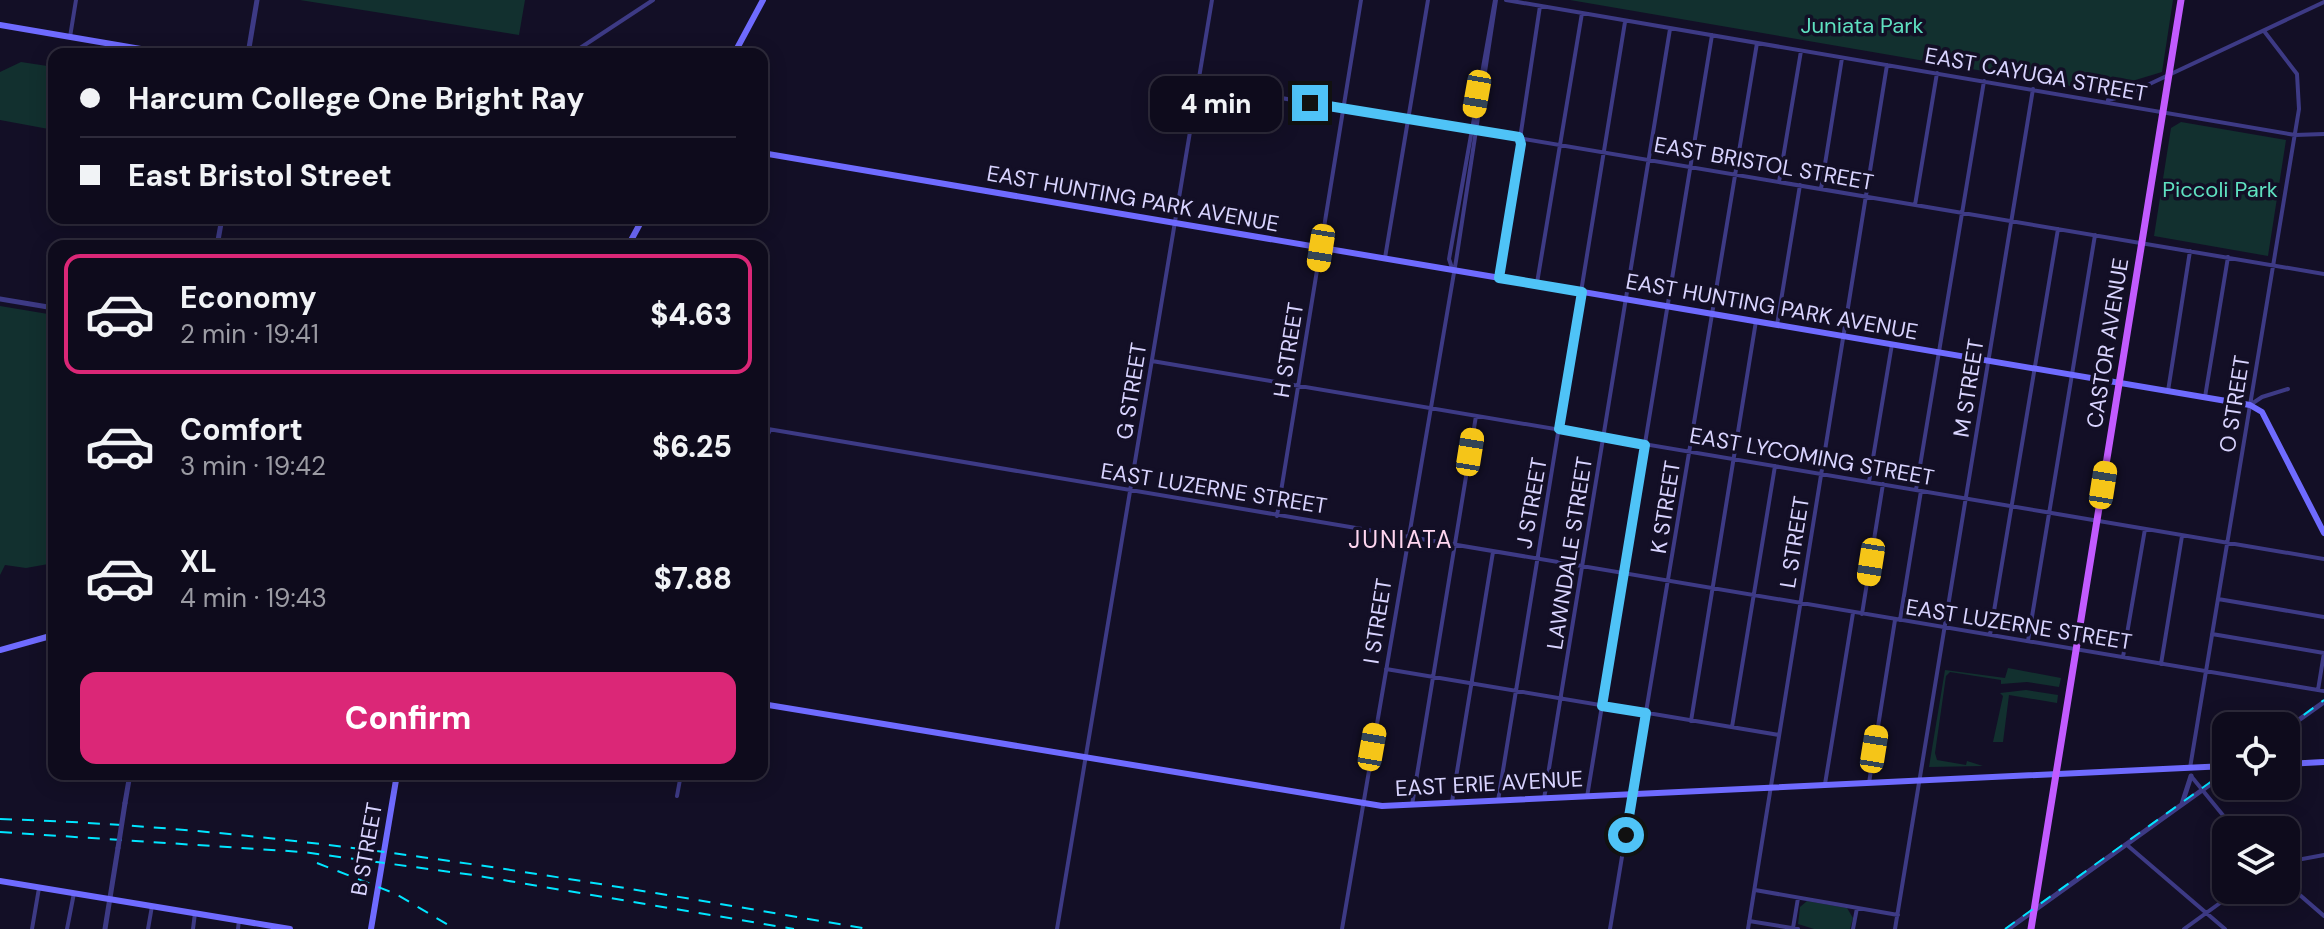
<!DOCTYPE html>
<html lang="en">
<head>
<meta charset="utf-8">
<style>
	:root { --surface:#0e0b1c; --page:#1c1929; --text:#f1f3f6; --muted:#9b9ba3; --line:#2e2b3b; --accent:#db2777 }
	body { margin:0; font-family:"DM Sans",sans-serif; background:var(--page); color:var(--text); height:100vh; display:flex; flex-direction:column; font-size:30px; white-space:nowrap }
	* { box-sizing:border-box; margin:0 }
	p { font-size:26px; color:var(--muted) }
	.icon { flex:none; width:44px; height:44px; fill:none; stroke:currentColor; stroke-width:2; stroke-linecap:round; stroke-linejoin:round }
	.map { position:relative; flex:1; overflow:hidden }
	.sheet { position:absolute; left:48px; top:240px; width:720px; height:540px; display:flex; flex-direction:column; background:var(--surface); border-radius:16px; box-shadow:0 4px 20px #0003,0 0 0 2px var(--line) }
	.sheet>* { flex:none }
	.guide { position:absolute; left:48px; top:48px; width:720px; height:176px; border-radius:16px; box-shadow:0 4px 20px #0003,0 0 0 2px var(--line); display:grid; align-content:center; height:176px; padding:0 32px; background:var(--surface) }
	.buttons { position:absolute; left:2212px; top:712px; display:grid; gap:16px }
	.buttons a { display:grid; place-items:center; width:88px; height:88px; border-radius:16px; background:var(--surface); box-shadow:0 4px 20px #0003,0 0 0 2px var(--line); font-size:40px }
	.end { position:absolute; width:36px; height:36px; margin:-18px; border:10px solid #4fc3f7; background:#111; box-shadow:0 0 0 4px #111 }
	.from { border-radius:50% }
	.bubble { position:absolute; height:56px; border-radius:16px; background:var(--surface); box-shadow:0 4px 20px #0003,0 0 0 2px var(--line); font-size:26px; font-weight:800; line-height:56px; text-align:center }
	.car { position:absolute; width:24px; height:48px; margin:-24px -12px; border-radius:10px; box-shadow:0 0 6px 2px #0007; background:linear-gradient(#f5c518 24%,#345 0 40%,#f5c518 0 76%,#345 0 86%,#f5c518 0) }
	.guide b { display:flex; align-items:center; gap:28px; height:76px; font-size:30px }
	.guide b+b { border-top:2px solid var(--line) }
	.guide i { width:20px; height:20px; background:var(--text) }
	ul { padding:14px 0 0; list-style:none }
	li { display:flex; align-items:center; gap:24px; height:120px; margin:0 16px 12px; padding:0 16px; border:4px solid transparent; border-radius:16px }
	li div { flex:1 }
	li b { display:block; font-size:30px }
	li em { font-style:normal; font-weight:800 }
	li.active { border-color:var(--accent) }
	li>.icon { width:72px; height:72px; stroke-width:1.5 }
	.action { display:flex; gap:16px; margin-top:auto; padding:16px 32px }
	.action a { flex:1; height:92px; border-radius:16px; background:var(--accent); color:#fff; font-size:32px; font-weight:800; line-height:92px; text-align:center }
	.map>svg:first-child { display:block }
	.green { fill:#12302f }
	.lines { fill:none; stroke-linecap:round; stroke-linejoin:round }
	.minor { stroke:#3d3a85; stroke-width:4 }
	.tertiary { stroke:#3d3a85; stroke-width:5 }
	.secondary { stroke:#6f6bff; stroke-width:6 }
	.primary { stroke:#c25bff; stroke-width:7 }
	.rail { stroke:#00e5ff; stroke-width:2; stroke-dasharray:12 10; stroke-linecap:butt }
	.tertiary-bridge { stroke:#3d3a85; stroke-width:5 }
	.route { stroke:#4fc3f7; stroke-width:10 }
	.labels { text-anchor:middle; stroke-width:7; stroke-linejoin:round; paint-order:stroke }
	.park-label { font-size:22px; fill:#5fe0c0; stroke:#130f26 }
	.street-label { font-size:22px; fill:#d9d4ff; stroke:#130f26 }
	.neighbourhood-label { font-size:24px; letter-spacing:2px; fill:#ffd6f0; stroke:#130f26 }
</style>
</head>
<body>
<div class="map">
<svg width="2324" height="929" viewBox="0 0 2324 929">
	<rect width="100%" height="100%" fill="#130f26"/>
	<!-- green -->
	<path class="green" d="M300,0H525L519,35Z
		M1570,0H2173L2162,72L2099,91Z
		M21,62L54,67V130L0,120V72Z
		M2181,122L2286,140L2268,256L2154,236L2171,128Z
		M0,306L54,315V563L26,568L5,565L0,575Z
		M2008,668L2061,678L2059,687L2027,682L2001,684V680L1950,672L1946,676L1935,753L1937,760L1966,765L1967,761L1983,766L1929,767L1945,670L2005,678Z
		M2026,690L2058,695L2057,703L2009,695L2003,742H1993L2003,696L2000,693Z
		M1807,901L1847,908L1853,918L1850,929H1814L1798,924L1800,907Z"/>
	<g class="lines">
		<!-- minor -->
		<path class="minor" d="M1506,0L2295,135L2324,134
			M70,37L76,0
			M571,54L653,0
			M1198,84L2324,274
			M2108,100L2124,96L2324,2
			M1779,182L1801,51
			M1821,189L1842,58
			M1915,205L1937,73
			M1385,258L1428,0
			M1452,268L1449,259L1495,0
			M1499,278L1540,6
			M1537,283L1582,13
			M1777,325L1800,185
			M1152,361L2324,559
			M2168,391L2190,251
			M2205,397L2228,257
			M2250,405L2262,397L2288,389
			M762,428L2324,691
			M762,446L770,430
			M1869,482L1892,344
			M1916,490L1984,81
			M1277,516L1361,0
			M2218,599L2324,617
			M1862,614L1883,484
			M1900,620L1921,491
			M2212,634L2324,653
			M1990,635L2058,229
			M2028,641L2095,235
			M2123,657L2145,529
			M2161,664L2182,536
			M1386,669L1779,735
			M2318,690L2324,653
			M1691,721L1756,321
			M1732,727L1775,466
			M2190,768L2299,109L2297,74L2264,31
			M2191,776L2235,830
			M1869,783L1895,620
			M1825,784L1853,613
			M677,796L681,774
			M1587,797L1712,35
			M1544,799L1670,29
			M1498,801L1625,22
			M1452,802L1493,552
			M1412,805L1476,416
			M2127,845L2225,929
			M2286,862L2324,855
			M2286,883L2324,916
			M1755,890L1898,915
			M1749,921L1798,929
			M1793,928L1798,898
			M32,929L39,888
			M67,929L74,893
			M148,929L152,906
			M193,929L195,913
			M238,929L239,920
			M1057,929L1212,0
			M1342,929L1456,261L1496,0
			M1610,929L1757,43
			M1748,929L1887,65
			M1853,929L1857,908
			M1895,929L2033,89
			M2184,929L2238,890"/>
		<!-- tertiary -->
		<path class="tertiary" d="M248,54L257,0
			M217,246L222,218
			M0,299L54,308
			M2286,729L2324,702
			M125,803L130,774
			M2182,804L2191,776
			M105,929L118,848
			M2008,929L2226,773"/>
		<!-- secondary -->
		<path class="secondary" d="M0,25L170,54
			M734,54L763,0
			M762,153L2250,405L2262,412L2324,533
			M628,246L643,218
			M0,650L54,635
			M762,704L1382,806L2226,766
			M2286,764L2324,762
			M0,881L290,929
			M371,929L397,774"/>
		<!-- primary -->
		<path class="primary" d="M2031,929L2181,0"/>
		<!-- rail -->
		<path class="rail" d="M2286,728L2324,700
			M0,819C295,828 578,880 868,929
			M0,832L303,852L473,875L794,929
			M317,863L396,894L455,929
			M2005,929L2226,771"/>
		<!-- tertiary-bridge -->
		<path class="tertiary-bridge" d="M118,848L125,803"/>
	</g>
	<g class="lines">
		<!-- route -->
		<path class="route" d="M1310,103L1519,137L1521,144L1499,278L1582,292L1559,429L1645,445L1602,706L1646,713L1626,835"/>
	</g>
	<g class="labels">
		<!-- park labels -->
		<g class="park-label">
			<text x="1862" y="33">Juniata Park</text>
			<text x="2220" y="197">Piccoli Park</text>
		</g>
		<!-- street labels -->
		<g class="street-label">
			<text transform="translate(2036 74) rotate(10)" y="8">EAST CAYUGA STREET</text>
			<text transform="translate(1764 163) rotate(10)" y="8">EAST BRISTOL STREET</text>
			<text transform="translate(1133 198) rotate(10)" y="8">EAST HUNTING PARK AVENUE</text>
			<text transform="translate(1772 306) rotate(10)" y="8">EAST HUNTING PARK AVENUE</text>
			<text transform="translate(2107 343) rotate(-81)" y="8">CASTOR AVENUE</text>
			<text transform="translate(1288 350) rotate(-81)" y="8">H STREET</text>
			<text transform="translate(1968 388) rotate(-81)" y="8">M STREET</text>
			<text transform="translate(1131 391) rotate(-81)" y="8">G STREET</text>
			<text transform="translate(2234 404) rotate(-81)" y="8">O STREET</text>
			<text transform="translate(1812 456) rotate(10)" y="8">EAST LYCOMING STREET</text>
			<text transform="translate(1214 488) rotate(9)" y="8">EAST LUZERNE STREET</text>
			<text transform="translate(1531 503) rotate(-80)" y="8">J STREET</text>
			<text transform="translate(1665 507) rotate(-81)" y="8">K STREET</text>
			<text transform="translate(1794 542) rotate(-81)" y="8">L STREET</text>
			<text transform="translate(1569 553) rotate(-81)" y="8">LAWNDALE STREET</text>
			<text transform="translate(1377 621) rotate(-81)" y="8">I STREET</text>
			<text transform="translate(2019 624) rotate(9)" y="8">EAST LUZERNE STREET</text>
			<text transform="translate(1489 783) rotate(-3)" y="8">EAST ERIE AVENUE</text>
			<text transform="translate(366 849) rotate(-80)" y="8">B STREET</text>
		</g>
		<!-- neighbourhood labels -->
		<g class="neighbourhood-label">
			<text x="1401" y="548">JUNIATA</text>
		</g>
	</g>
</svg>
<div class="buttons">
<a><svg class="icon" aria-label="locate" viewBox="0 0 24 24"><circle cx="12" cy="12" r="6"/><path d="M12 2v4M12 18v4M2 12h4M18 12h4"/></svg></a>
<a><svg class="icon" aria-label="layers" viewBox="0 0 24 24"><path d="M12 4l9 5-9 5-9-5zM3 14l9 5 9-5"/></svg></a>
</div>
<i class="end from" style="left:1626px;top:835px"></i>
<i class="end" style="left:1310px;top:103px"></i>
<div class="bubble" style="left:1150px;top:76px;width:132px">4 min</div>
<i class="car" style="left:1477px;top:94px;rotate:190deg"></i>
<i class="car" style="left:1321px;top:248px;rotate:189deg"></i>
<i class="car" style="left:1470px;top:452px;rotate:9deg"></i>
<i class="car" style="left:2103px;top:485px;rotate:9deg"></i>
<i class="car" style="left:1871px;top:562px;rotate:189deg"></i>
<i class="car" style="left:1372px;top:747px;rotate:10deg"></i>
<i class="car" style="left:1874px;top:749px;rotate:9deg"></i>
<div class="guide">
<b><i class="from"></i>Harcum College One Bright Ray</b>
<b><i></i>East Bristol Street</b>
</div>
<section class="sheet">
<ul>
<li class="active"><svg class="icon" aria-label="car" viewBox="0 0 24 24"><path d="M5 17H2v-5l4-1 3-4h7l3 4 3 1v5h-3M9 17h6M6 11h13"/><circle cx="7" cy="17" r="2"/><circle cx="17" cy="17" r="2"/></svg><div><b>Economy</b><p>2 min · 19:41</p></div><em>$4.63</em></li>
<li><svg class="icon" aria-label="car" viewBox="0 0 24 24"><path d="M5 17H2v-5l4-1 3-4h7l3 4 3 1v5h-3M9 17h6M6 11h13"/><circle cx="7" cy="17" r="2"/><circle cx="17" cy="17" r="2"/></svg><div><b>Comfort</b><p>3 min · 19:42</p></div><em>$6.25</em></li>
<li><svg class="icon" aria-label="car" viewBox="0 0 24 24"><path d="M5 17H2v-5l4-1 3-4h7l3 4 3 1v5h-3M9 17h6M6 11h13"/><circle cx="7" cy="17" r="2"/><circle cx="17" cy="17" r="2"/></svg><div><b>XL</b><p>4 min · 19:43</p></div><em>$7.88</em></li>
</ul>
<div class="action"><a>Confirm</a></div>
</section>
</div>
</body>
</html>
